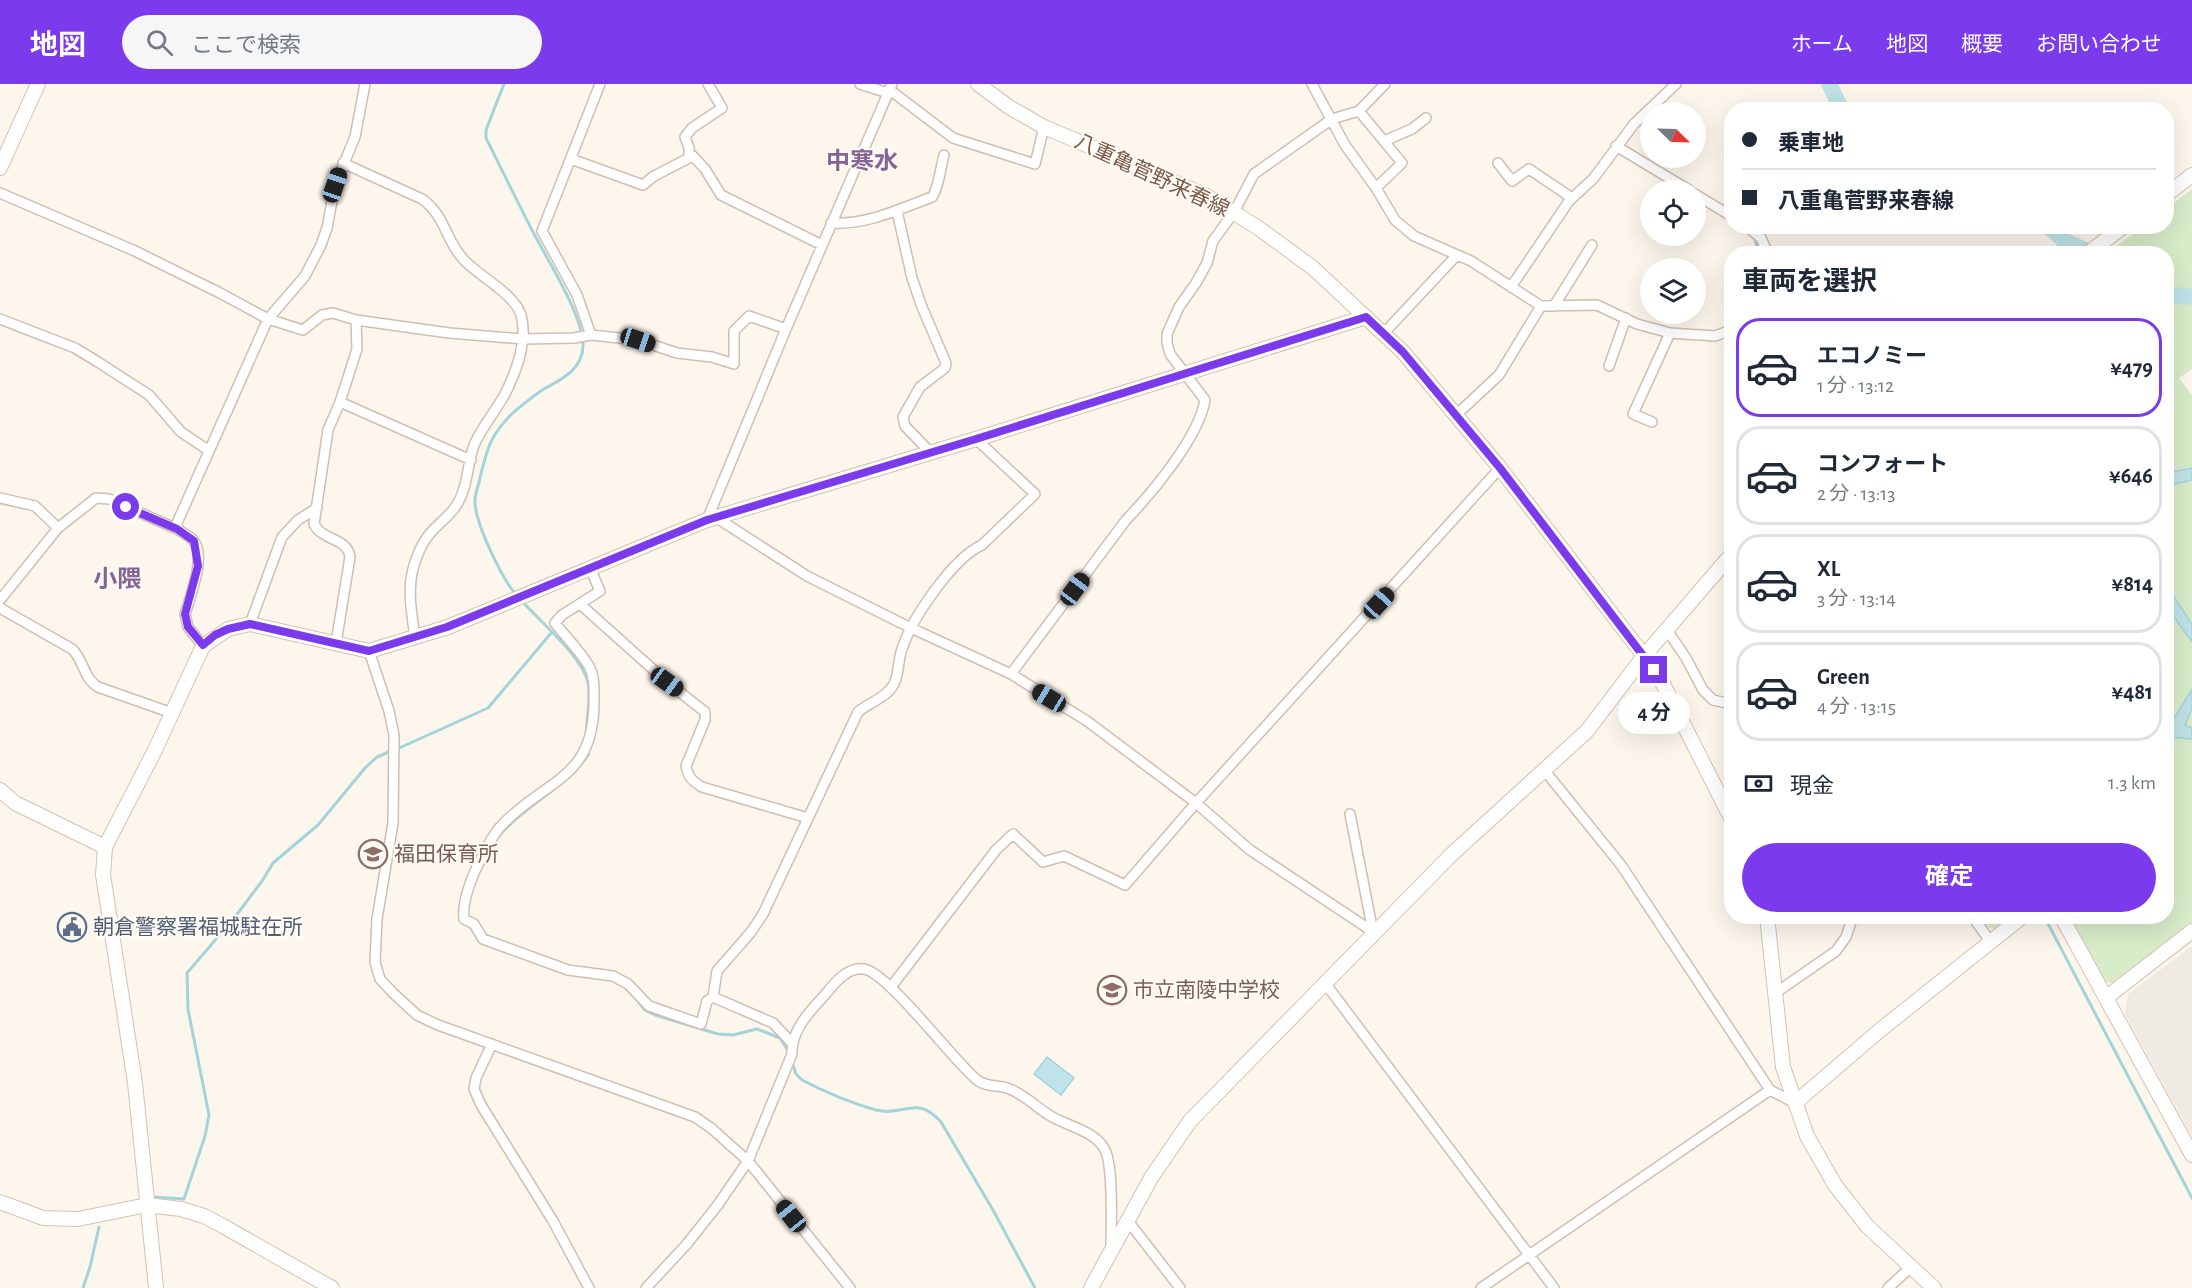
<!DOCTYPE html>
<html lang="ja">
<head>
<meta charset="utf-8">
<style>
	:root { --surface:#fff; --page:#f6f6f7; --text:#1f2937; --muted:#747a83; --line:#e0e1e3; --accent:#7c3aed }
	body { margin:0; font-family:"Alegreya Sans","Noto Sans JP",sans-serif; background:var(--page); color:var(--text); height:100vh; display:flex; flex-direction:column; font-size:22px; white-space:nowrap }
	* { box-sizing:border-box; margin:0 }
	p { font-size:20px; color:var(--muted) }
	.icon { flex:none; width:33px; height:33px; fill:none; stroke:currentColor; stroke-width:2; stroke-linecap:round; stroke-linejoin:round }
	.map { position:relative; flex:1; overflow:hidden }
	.panel { position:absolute; left:1724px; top:162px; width:450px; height:678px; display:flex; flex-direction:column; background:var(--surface); border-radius:24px; box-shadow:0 6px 24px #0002 }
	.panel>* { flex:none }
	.hud { position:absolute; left:1724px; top:18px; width:450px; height:132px; border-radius:24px; box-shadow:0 6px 24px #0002; display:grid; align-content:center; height:132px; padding:0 18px; background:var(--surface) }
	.needle { width:39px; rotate:113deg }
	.tools { position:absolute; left:1640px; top:18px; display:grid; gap:12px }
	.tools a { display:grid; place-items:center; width:66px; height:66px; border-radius:50%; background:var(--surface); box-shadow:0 6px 24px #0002; font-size:30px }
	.end { position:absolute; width:27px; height:27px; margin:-14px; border:8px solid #7c3aed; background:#fff; box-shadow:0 0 0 3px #fff }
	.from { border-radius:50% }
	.bubble { position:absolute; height:42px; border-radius:21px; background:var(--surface); box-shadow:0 6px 24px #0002; font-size:20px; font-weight:700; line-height:42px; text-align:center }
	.car { position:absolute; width:18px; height:36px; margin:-18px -9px; border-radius:8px; box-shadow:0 0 4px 2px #0007; background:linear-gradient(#222 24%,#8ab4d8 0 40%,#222 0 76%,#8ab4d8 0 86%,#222 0) }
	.hud b { display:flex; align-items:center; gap:21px; height:57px; font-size:22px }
	.hud b+b { border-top:2px solid var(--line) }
	.hud i { width:15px; height:15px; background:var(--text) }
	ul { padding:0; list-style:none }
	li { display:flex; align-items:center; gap:18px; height:99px; margin:0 12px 9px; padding:0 6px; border:3px solid var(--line); border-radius:24px }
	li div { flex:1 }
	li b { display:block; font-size:22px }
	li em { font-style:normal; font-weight:700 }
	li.selected { border-color:var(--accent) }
	li>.icon { width:54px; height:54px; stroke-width:1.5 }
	h2 { padding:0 18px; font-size:27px; line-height:72px }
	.pay { display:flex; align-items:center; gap:15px; height:66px; padding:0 18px; font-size:22px }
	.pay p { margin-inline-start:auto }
	.button { display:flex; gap:12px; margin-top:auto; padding:12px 18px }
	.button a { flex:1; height:69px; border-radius:36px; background:var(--accent); color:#fff; font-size:24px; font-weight:700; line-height:69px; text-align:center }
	header { display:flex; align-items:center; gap:36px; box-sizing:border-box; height:84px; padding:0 30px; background:var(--accent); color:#fff }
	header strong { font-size:28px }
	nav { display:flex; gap:33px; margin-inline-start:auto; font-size:21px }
	.search { width:420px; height:54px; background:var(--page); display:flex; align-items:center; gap:15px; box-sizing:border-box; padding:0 21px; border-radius:33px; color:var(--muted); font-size:22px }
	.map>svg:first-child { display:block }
	.industrial { fill:#efe9e4 }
	.green { fill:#d8ecc9 }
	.water { fill:#bfe3e8; stroke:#a5d3da; stroke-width:1.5 }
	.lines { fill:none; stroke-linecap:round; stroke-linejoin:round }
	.stream { stroke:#a5d3da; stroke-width:3 }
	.river { stroke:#bfe3e8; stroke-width:16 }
	.street-casing { stroke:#d1beb0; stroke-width:12 }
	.secondary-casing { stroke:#d6c0b0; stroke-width:16 }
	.street { stroke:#fff; stroke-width:9 }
	.secondary { stroke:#fff; stroke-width:14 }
	.route { stroke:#7c3aed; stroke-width:8 }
	.labels { text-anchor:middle; stroke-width:4.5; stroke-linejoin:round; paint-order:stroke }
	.street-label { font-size:21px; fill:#7a5c4d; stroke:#fffaf3 }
	.education-label { font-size:21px; fill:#785e54; stroke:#fffaf3; text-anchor:start }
	.service-label { font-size:21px; fill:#4e5e75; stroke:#fffaf3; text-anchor:start }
	.quarter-label { font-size:24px; font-weight:bold; fill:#846695; stroke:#fffaf3 }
</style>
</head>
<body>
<header>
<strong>地図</strong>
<div class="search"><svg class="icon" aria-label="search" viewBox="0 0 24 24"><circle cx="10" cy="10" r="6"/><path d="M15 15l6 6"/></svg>ここで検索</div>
<nav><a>ホーム</a><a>地図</a><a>概要</a><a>お問い合わせ</a></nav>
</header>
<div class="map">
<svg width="2192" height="1204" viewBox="0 0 2192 1204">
	<rect width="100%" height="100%" fill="#fdf6ec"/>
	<!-- industrial -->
	<path class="industrial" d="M2192,862V1052L2125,930L2128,910Z"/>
	<!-- green -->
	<path class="green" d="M2192,105V285L2179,294L2192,311V840L2114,900L2104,897L2068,833L2166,832V170L2107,169L2143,143L2166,142V125Z
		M1979,833H2016L1998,846L1984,842Z"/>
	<!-- water -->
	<path class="water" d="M2192,384V396L2166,402V389Z
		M2166,501L2192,540V558L2166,522Z
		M2192,605V624L2185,641L2192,644V655L2166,653V638L2175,633Z
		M1047,973L1074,994L1061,1011L1034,990Z"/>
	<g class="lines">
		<!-- stream -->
		<path class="stream" d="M504,0L486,46V54C502,86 517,117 533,148C547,175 583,232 583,260C584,284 563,295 544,305C534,311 524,320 515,327C491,349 487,364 480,394C479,401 475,409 475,416C474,438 502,494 516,511
			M1759,170L1755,155L1761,142
			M523,518C541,539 581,571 588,598C591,614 587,634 586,650
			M397,665L488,624L552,548
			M498,753C525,721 565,704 589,670L588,665
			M2044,832L2192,1114
			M468,839L479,857L508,869
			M634,912L645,926L655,931L718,950L733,951L757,945L780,954L787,965
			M793,981L796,990L802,996C825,1008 851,1019 876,1026C904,1033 916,1010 941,1038L993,1126L1035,1204
			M153,1113L184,1115L205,1052L209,1031L188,925L187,889L235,833L262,797L273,779L318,741L365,684L377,673L391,667
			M83,1204L90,1183L99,1143"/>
		<!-- river -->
		<path class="river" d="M1829,0L1842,26
			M2048,142L2063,156L2094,170
			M2166,210L2192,213"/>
		<!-- street casing -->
		<g class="street-casing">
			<path id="street" d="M860,0L888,9
				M1312,0L1345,61L1376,104L1395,136L1414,152L1471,177L1541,222L1597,221L1637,240L1670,249L1715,252L1731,246
				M890,6L953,54L1035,80L1044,43
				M1359,27L1402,79L1376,104
				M1384,57L1412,45L1426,34
				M1616,62L1689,106
				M689,73V64L685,53L692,44L722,24L708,0
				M571,75L643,101L654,92L693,72L705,85L721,111L822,161
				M343,79L422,115C445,131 445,155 463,175C477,191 515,210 521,231C528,256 516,288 505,310C495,328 482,343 474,361C467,381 468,404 456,422C448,434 436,441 428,452C420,462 416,474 413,485C407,508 412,531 415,553
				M1498,79L1512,97L1529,85L1572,114
				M0,109L135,167L220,209L268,235L303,246L322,231L333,229L356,236L449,249L523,255L574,254L591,251L638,256L677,269L712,273L734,280V247L749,232L786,245
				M1695,110L1731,132
				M897,127L912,194L922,223L946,279L945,284L920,303L903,333L905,342L931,369
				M831,139C868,141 899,125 932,113C938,106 941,82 944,71
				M1746,142L1761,154L1768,170
				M1511,203L1569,117L1593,95L1634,40L1676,0
				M1554,222L1592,161
				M0,235L75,264L98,278L149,311L181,348L208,366
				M1384,249L1457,171
				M591,251L577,211L542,147L600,0
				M1609,282L1626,234
				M340,318L471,376
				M1456,331L1499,291L1541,222
				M1652,338L1633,330L1670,249
				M0,414L35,422L58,444
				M717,434L807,492L911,544L1011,590L1087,637L1196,719L1250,766L1375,849
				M707,436L786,245L892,0
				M590,484L600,507L562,531L555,539C566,553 580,567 589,582C595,593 594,606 594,618C594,697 544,695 500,743C489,756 483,771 475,787C469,801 462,819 464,835L474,840L483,855L568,886L613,892L628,900L649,922L701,940L707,917L713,913
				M0,516L58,444L96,414L109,415L177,445
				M580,520L667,598L705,628V636L686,682C688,693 692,697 702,703L808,734
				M0,524L72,565C84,576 83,594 98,603L172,629
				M250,540L282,453L298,436L317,424
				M1667,546L1686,574L1703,606L1713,616L1731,620
				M336,559L350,473C347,453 322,457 314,440L328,346L340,318L357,265L356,236
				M203,562L188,543L185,530C190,513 207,471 193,456C189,452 182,448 177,445V439L268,235L305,192L321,161L327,144L335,101L355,53L365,0
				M369,567L389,627L394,651L393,739L377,835L375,878L380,895L393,909L417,931L438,941L695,1033L711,1044L748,1077L850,1204
				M1011,590L1126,436C1152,409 1199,353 1205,316L1170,270L1167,259V250L1179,223L1196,199L1207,179L1213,157L1234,128L1254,90L1332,35L1359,27L1385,0
				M1545,687L1621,781L1770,1006L1795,1019
				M1350,730L1373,848
				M1972,832L1990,857
				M1325,899L1554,1204
				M891,903L996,766L1013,750L1043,778L1064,772L1125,801L1196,719L1500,384
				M1774,910L1836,867L1846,853L1853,832
				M792,959L773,939L713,913L717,887L751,848L763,830L858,628C870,618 886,614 894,600C899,591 898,575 902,565C912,534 953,474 982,461L1035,410L976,355
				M492,960L476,994L474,1005L481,1021L553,1137L589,1204
				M1128,1137L1180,1204
				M646,1204L686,1161L717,1122L748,1077L792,970C791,947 809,928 824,912C833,901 847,882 864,885C887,888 953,976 977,996C986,1003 997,1001 1007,1004C1023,1009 1036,1023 1049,1031C1066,1042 1093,1046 1104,1064C1114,1079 1111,1142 1111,1163
				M1481,1204L1770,1006
				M1888,1204L1911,1183"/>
		</g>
		<!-- secondary casing -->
		<g class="secondary-casing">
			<path id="secondary" d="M978,0L1009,23L1044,43L1205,111L1257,143L1313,184L1403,268L1500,384L1644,572L1663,600L1731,734
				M0,84L38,0
				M2166,111L2192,91
				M2087,170L2124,142
				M0,706L15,719L105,763
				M1767,832L1783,983L1807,1052L1835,1101L1867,1142L1934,1204
				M2061,832L2192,1071
				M2107,913L2192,847
				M1795,1019L1879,947L2023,832
				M0,1118L43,1134L78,1135L147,1121L181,1125L204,1132L223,1142L332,1204
				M156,1204L135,999L103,791L105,763L155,666L203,562L228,545L250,540L369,567L448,543L707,436L976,355L1366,233
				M1091,1204L1151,1094L1190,1037L1451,771L1587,647L1644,572L1731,471"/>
		</g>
		<!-- street -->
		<use href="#street" class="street"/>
		<!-- secondary -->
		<use href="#secondary" class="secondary"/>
	</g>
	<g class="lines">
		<!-- route -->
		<path class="route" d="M126,423L177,445L194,457L198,482L185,530L188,543L203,561L215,551L228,545L250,540L369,567L447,543L707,436L976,355L1366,233L1403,268L1500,384L1654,586"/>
	</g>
	<!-- icons -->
	<defs>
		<g id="school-ring" transform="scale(1.5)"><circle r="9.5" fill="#fffaf3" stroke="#8d6e63" stroke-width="1.5"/><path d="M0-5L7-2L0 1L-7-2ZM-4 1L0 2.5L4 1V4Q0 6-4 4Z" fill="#8d6e63"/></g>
		<g id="civic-ring" transform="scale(1.5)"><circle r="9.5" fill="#fffaf3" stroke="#5c6f8a" stroke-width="1.5"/><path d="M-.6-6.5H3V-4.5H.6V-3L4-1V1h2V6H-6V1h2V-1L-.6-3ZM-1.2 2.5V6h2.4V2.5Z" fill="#5c6f8a"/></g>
	</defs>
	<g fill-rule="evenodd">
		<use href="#school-ring" x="373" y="770"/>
		<use href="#civic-ring" x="72" y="843"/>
		<use href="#school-ring" x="1112" y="906"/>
	</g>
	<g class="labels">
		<!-- street labels -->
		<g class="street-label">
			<text transform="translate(1152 91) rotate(25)" y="7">八重亀菅野来春線</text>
		</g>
		<!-- education labels -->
		<g class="education-label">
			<text x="394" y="777">福田保育所</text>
			<text x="1133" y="913">市立南陵中学校</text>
		</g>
		<!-- service labels -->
		<g class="service-label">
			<text x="93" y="850">朝倉警察署福城駐在所</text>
		</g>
		<!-- quarter labels -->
		<g class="quarter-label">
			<text x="862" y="85">中寒水</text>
			<text x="117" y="503">小隈</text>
		</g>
	</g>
</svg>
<div class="tools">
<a><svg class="needle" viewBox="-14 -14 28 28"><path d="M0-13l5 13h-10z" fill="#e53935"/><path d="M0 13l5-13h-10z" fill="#747a83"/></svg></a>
<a><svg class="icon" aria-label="locate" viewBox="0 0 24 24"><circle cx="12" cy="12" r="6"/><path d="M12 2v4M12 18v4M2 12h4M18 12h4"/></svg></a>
<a><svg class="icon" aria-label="layers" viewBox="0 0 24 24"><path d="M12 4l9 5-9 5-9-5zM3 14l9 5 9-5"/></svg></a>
</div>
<i class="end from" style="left:126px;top:423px"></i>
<i class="end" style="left:1654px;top:586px"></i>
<div class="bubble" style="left:1618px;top:608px;width:72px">4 分</div>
<i class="car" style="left:335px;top:101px;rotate:19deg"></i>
<i class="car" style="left:638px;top:256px;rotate:108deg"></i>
<i class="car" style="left:1075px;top:505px;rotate:37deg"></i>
<i class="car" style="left:1379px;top:519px;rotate:43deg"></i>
<i class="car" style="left:667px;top:598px;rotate:126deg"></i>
<i class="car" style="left:1049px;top:614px;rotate:301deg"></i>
<i class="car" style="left:791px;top:1132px;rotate:321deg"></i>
<div class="hud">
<b><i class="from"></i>乗車地</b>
<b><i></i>八重亀菅野来春線</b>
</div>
<section class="panel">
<h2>車両を選択</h2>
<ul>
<li class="selected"><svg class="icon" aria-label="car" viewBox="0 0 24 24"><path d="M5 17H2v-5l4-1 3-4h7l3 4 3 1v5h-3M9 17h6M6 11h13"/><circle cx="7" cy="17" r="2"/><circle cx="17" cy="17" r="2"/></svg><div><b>エコノミー</b><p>1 分 · 13:12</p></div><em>¥479</em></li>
<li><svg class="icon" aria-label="car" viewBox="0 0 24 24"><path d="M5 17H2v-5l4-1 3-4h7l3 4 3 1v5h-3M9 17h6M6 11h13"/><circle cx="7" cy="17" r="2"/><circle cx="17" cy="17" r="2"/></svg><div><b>コンフォート</b><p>2 分 · 13:13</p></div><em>¥646</em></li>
<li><svg class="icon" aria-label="car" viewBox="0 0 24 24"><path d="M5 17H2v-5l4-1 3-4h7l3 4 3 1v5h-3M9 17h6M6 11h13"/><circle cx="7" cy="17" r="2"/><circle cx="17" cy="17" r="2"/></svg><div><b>XL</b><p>3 分 · 13:14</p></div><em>¥814</em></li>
<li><svg class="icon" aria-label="car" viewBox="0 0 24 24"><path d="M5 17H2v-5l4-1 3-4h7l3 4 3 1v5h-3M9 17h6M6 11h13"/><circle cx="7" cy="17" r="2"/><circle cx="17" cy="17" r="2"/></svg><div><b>Green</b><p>4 分 · 13:15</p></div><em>¥481</em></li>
</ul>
<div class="pay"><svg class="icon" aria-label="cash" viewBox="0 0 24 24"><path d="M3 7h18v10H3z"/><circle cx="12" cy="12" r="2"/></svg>現金<p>1.3 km</p></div>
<div class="button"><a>確定</a></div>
</section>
</div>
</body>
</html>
